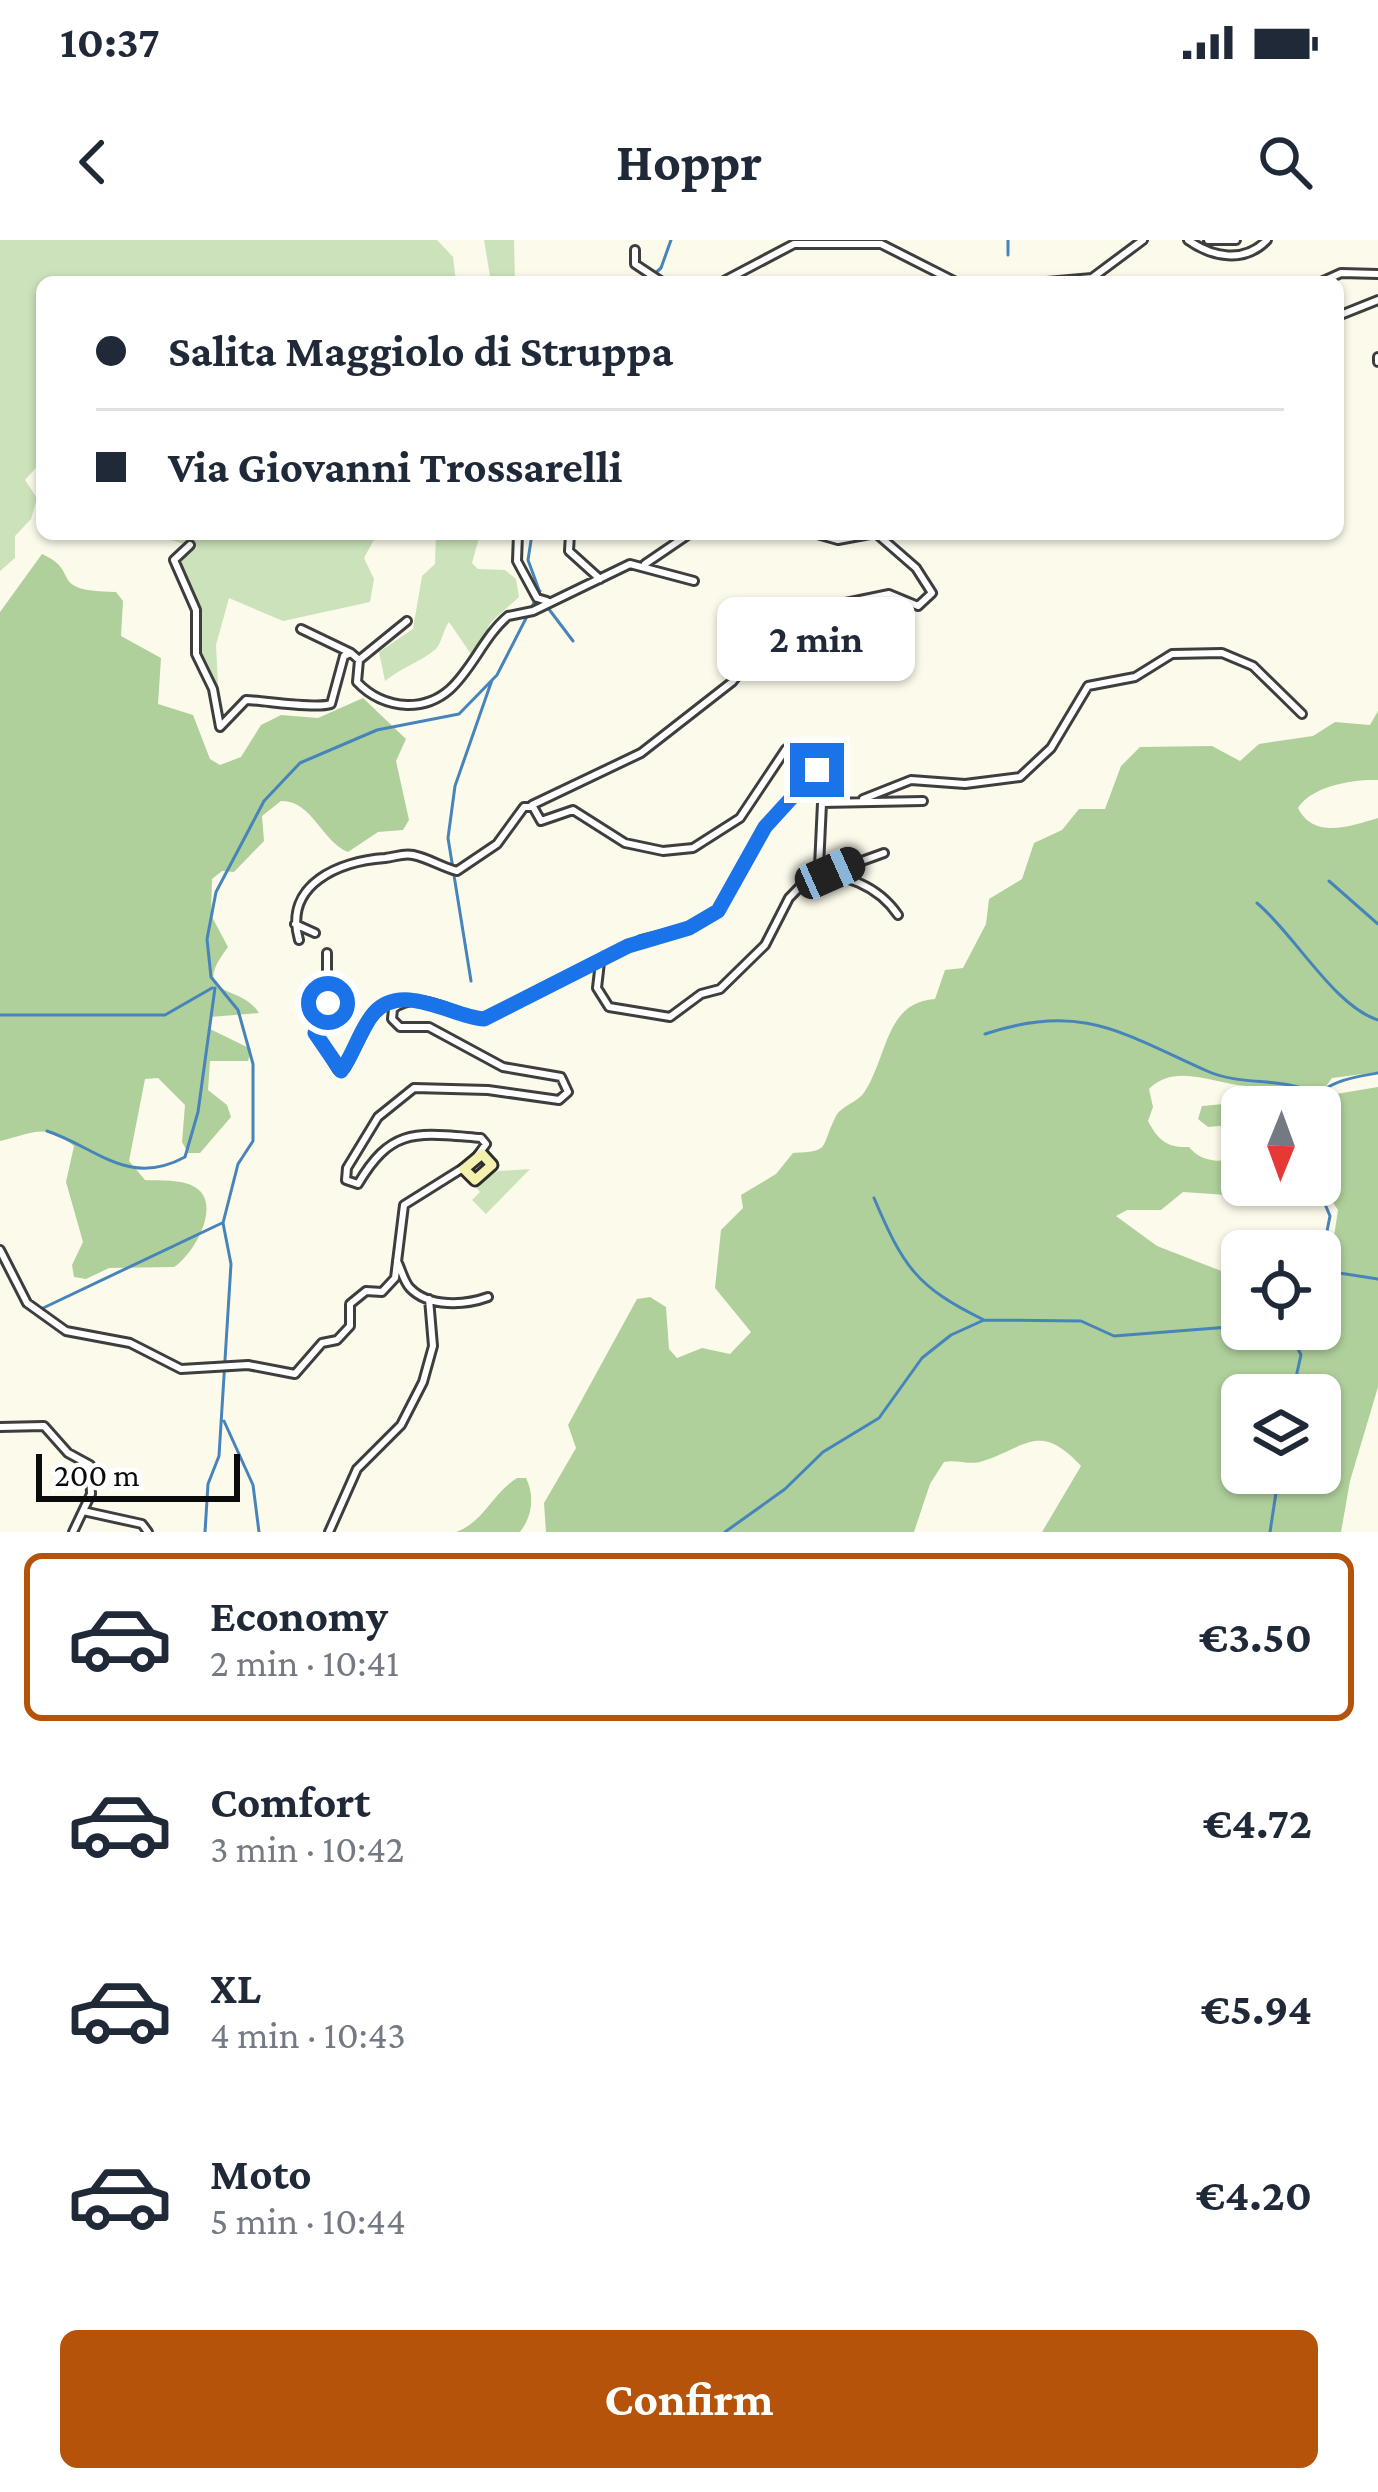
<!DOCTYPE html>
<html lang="en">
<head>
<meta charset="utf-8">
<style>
	:root { --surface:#fff; --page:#f6f6f7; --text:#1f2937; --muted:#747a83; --line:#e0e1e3; --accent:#b45309 }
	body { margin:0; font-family:"Crimson Pro",serif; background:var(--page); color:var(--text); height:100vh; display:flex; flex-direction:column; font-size:45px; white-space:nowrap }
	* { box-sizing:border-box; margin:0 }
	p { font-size:39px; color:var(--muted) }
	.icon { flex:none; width:66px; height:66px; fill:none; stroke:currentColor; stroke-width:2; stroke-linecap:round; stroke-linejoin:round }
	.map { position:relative; height:1292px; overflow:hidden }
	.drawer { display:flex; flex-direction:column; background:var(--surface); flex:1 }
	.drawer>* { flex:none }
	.banner { position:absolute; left:36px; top:36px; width:1308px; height:264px; border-radius:18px; box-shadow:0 3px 9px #0004; display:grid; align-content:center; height:264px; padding:0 60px; background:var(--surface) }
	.needle { width:78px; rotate:181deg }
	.fabs { position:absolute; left:1221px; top:846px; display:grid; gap:24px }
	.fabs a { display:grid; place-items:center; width:120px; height:120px; border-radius:18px; background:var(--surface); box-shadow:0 3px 9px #0004; font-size:60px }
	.scale { position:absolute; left:36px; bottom:30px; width:204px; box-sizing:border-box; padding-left:12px; border:6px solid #0b0b0b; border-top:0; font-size:33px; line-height:42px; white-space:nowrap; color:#0b0b0b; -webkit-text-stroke:9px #fff; paint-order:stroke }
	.end { position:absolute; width:54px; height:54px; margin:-27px; border:15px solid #1a73e8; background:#fff; box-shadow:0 0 0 6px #fff }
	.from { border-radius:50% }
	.bubble { position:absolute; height:84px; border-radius:18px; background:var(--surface); box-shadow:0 3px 9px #0004; font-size:39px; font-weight:700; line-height:84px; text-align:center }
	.car { position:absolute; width:36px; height:72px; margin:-36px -18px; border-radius:15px; box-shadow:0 0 9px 3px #0007; background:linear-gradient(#222 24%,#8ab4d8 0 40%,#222 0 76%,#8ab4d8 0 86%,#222 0) }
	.banner b { display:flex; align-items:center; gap:42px; height:114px; font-size:45px }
	.banner b+b { border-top:3px solid var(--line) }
	.banner i { width:30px; height:30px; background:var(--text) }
	ul { padding:21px 0 0; list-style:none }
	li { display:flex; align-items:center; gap:36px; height:168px; margin:0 24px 18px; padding:0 36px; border:6px solid transparent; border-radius:18px }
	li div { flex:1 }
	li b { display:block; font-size:45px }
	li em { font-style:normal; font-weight:700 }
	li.active { border-color:var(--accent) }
	li>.icon { width:108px; height:108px; stroke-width:1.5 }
	.primary-button { display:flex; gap:24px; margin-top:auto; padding:24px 60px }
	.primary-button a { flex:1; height:138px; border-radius:18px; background:var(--accent); color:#fff; font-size:48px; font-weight:700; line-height:138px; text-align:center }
	.status { display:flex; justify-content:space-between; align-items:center; height:84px; padding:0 60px; background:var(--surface); direction:ltr }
	.status svg { height:33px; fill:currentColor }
	header { display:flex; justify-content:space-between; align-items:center; height:156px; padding:0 60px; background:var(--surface); font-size:54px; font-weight:700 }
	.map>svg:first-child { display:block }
	.green { fill:#cbe2ba }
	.forest { fill:#afd09b; fill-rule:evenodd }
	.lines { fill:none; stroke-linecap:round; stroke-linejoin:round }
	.stream { stroke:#4784ba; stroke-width:3 }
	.street-casing { stroke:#3e3e3e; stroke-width:12 }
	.secondary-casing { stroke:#2d2d2d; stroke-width:15 }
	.street { stroke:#fff; stroke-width:6 }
	.secondary { stroke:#f4f1ae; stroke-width:9 }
	.route { stroke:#1a73e8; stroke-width:15 }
</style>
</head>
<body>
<div class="status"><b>10:37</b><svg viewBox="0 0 49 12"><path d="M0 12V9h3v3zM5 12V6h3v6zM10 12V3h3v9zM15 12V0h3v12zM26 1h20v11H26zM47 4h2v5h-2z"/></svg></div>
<header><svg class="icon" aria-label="back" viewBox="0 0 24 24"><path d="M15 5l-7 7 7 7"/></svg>Hoppr<svg class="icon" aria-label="search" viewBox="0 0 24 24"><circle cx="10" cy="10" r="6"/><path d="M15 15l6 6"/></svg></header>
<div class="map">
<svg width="1378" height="1292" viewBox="0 0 1378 1292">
	<rect width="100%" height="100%" fill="#fcfaeb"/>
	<!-- green -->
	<path class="green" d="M0,0H437L453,17L456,42H42V221L25,240L37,258L31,279L15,296V318L0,331Z
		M484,0H514L515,42H491Z
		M150,294H377L364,318L374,339L370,362L283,381L229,358L216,405L219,465L199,407V372L177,323L178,314L198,308Z
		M436,294H480L472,323L478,329L505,330L516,339L519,357L491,382L473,417L449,382C443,390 442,402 436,409C419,423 402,427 385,441L379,412L413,389L422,336L435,324Z
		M530,929L486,974L472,960L480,952L475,946L498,931Z"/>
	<!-- forest -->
	<path class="forest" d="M42,314C83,332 45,351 116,352L123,361L121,396L161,418L158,464L193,475L210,519L220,525L241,517L261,485L281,475L318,478L363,458L406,499L396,521L409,580L403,590L378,592L348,612C321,601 312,560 281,561L262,576L264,601L234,632L222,631L212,639L211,675L228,707C188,760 240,742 259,773L210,777L208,788L251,809L248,821H210L208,850L227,865L231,877L200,913H188L182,902L185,865L158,838L145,839L129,921L145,940C162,941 188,938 201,952C218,972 192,1016 174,1027L109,1028L86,1039L74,1037L72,1025L83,1002L66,942L74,906C45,882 33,893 0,901V372Z
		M1378,471V540C1354,539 1311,546 1298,568C1314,600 1351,586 1378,578V832L1332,838L1311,867H1242V884L1208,887L1198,879L1202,866L1245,862L1251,851L1247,846C1215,844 1175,822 1149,849L1153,867L1148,881C1158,900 1167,908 1189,907C1202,923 1223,924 1242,915V945H1251L1227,955L1183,952L1161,970H1127L1116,976L1157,1006L1242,1039V1089H1320V1034L1329,1030L1338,970L1320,943L1326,909L1320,872L1330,855L1378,847V1147L1350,1241L1341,1292H1042L1081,1226C1040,1182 1028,1206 983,1221C969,1226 958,1219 944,1222L930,1244L914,1292H546L544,1263L576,1208L568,1185L637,1059L650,1057L666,1067L669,1109L677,1118L702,1108L730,1114L751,1092L715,1048L721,990L743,968L741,955L776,934L793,913C831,911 820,909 835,878C840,866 856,863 863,854C888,819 884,762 935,759L945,730L963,728L986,684L989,659L1022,639L1034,603L1062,590L1079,569H1105L1121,526L1140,507L1212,506L1240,521L1259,504L1313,496L1335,482L1370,485ZM1320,1155V1233H1242V1155Z
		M517,1238H526C535,1256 532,1277 520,1292H456C484,1282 492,1254 517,1238Z"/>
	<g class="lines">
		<!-- stream -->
		<path class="stream" d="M1008,0V15
			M645,42L661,28L671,0
			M532,294L528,320L539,350
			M545,364L573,401
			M1329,641L1378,684
			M1257,663C1295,695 1334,766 1378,780
			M471,741L448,598L455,546L492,440
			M0,775H165L212,748
			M985,794C1081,762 1122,793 1207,831C1243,847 1282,836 1317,854
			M1310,867C1320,842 1353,837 1378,833
			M47,891C96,907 128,948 185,917L198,872L215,748
			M1317,945L1330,976L1320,1026
			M874,958C903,1026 916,1047 984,1080
			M1320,1030L1378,1039
			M41,1069L222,983
			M1288,1089L1301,1115L1292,1155
			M224,1181L253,1245L259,1292
			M205,1292L208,1244L219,1216L231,1024L223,983L238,924L253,901V824L238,770L211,737L207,699L216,652L264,561L300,523L377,490L459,474L497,435L540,351
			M725,1292L785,1249L823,1212L879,1178L922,1118L951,1095L984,1080L1081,1081L1114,1096L1242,1086
			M1270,1292L1279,1233"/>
		<!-- street casing -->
		<g class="street-casing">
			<path id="street" d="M1188,0C1212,17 1244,24 1267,0
				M1208,0H1236
				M635,10V24L662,42
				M722,42L794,4H881L956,42
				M1047,42L1092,38L1143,0
				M1321,42L1341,33L1378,34
				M1338,76L1378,60
				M1378,117V122
				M518,294L517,321L537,358L547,361
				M570,294L569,311L600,339
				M817,294L838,300L870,294
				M190,305L174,320L196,370V414L213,449L220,487L246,460C267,461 316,469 331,464L344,416L351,413L359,420L357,442C371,457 387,464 407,465C463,466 473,405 508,376L533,371L630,324L694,341
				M645,324L689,294
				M301,389L351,413
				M359,420L407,381
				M863,559L911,540L965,544L1020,537L1051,508L1088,446L1135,437L1172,414L1222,413L1253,426L1302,474
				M834,631L884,613
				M810,637C842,630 879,647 898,675
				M295,684L315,693
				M299,700C283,644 340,621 385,618C395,617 403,613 413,615C428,618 442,627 457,631L497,604L524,567H532
				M327,713V763L315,792L338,830L345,828L375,770L395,762
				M600,722L597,748L609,767L670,777L701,754L720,749L765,705L789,658L819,627L822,563L923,561
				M478,915L486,904L481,898C417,893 392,886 358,944L346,940L347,928L378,877L414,848L488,850L559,860L568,852L561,837L503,827L429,787H400L392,779L393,769C421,747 455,776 484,779L641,700L689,688L718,671L765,587L817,530L812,510L786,509L740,578L693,608L663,611L625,603L573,570L541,581L532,565L641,513L732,442L757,411L807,371L889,354L918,366L932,353L916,328L877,294
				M0,1010L27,1063L66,1091L130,1103L181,1129L248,1125L295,1134L322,1103L337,1100L350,1086V1064L366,1051L382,1052L395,1038L404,965L463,928
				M397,1021C401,1029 404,1042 410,1048C429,1068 466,1065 488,1057
				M0,1187L44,1186L68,1213L90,1225L91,1254L73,1292
				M83,1271L142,1284L148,1292
				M329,1292L357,1229L401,1185L423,1142L433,1106L429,1059"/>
		</g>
		<!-- secondary casing -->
		<g class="secondary-casing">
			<path id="secondary" d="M482,914L492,925L475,940L464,929Z"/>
		</g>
		<!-- street -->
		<use href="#street" class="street"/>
		<!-- secondary -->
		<use href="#secondary" class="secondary"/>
	</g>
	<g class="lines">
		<!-- route -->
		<path class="route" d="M328,763L315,793L341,831C354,815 359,790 374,773C402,741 453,777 484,779L628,706L689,688L718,671L765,587L817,530"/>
	</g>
</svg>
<div class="fabs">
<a><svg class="needle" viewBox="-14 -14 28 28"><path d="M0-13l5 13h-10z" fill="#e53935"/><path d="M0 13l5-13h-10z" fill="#747a83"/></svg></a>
<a><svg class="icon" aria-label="locate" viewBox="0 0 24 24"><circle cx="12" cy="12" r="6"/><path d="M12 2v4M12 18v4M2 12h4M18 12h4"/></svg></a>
<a><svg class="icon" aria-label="layers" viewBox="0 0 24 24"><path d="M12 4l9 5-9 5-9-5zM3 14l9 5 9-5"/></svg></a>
</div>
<div class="scale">200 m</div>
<i class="end from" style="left:328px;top:763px"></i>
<i class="end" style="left:817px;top:530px"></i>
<div class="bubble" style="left:717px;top:357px;width:198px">2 min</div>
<i class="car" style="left:830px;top:633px;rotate:66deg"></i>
<div class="banner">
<b><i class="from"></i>Salita Maggiolo di Struppa</b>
<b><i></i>Via Giovanni Trossarelli</b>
</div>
</div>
<section class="drawer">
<ul>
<li class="active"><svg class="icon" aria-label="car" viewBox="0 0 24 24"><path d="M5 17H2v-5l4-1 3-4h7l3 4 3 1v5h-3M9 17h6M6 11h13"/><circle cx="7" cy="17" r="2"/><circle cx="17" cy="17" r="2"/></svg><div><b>Economy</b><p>2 min · 10:41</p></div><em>€3.50</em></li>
<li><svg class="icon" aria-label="car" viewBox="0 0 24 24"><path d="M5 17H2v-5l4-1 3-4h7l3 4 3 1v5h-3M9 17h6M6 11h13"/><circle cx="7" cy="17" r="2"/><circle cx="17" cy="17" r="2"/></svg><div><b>Comfort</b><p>3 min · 10:42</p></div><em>€4.72</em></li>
<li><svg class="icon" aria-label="car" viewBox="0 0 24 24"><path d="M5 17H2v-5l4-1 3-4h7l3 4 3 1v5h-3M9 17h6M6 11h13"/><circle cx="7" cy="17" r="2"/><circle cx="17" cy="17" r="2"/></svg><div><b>XL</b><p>4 min · 10:43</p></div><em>€5.94</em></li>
<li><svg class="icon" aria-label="car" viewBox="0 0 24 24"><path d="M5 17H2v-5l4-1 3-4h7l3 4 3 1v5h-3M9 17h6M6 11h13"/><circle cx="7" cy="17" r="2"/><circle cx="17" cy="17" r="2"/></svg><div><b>Moto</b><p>5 min · 10:44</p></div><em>€4.20</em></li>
</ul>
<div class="primary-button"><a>Confirm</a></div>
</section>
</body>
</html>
